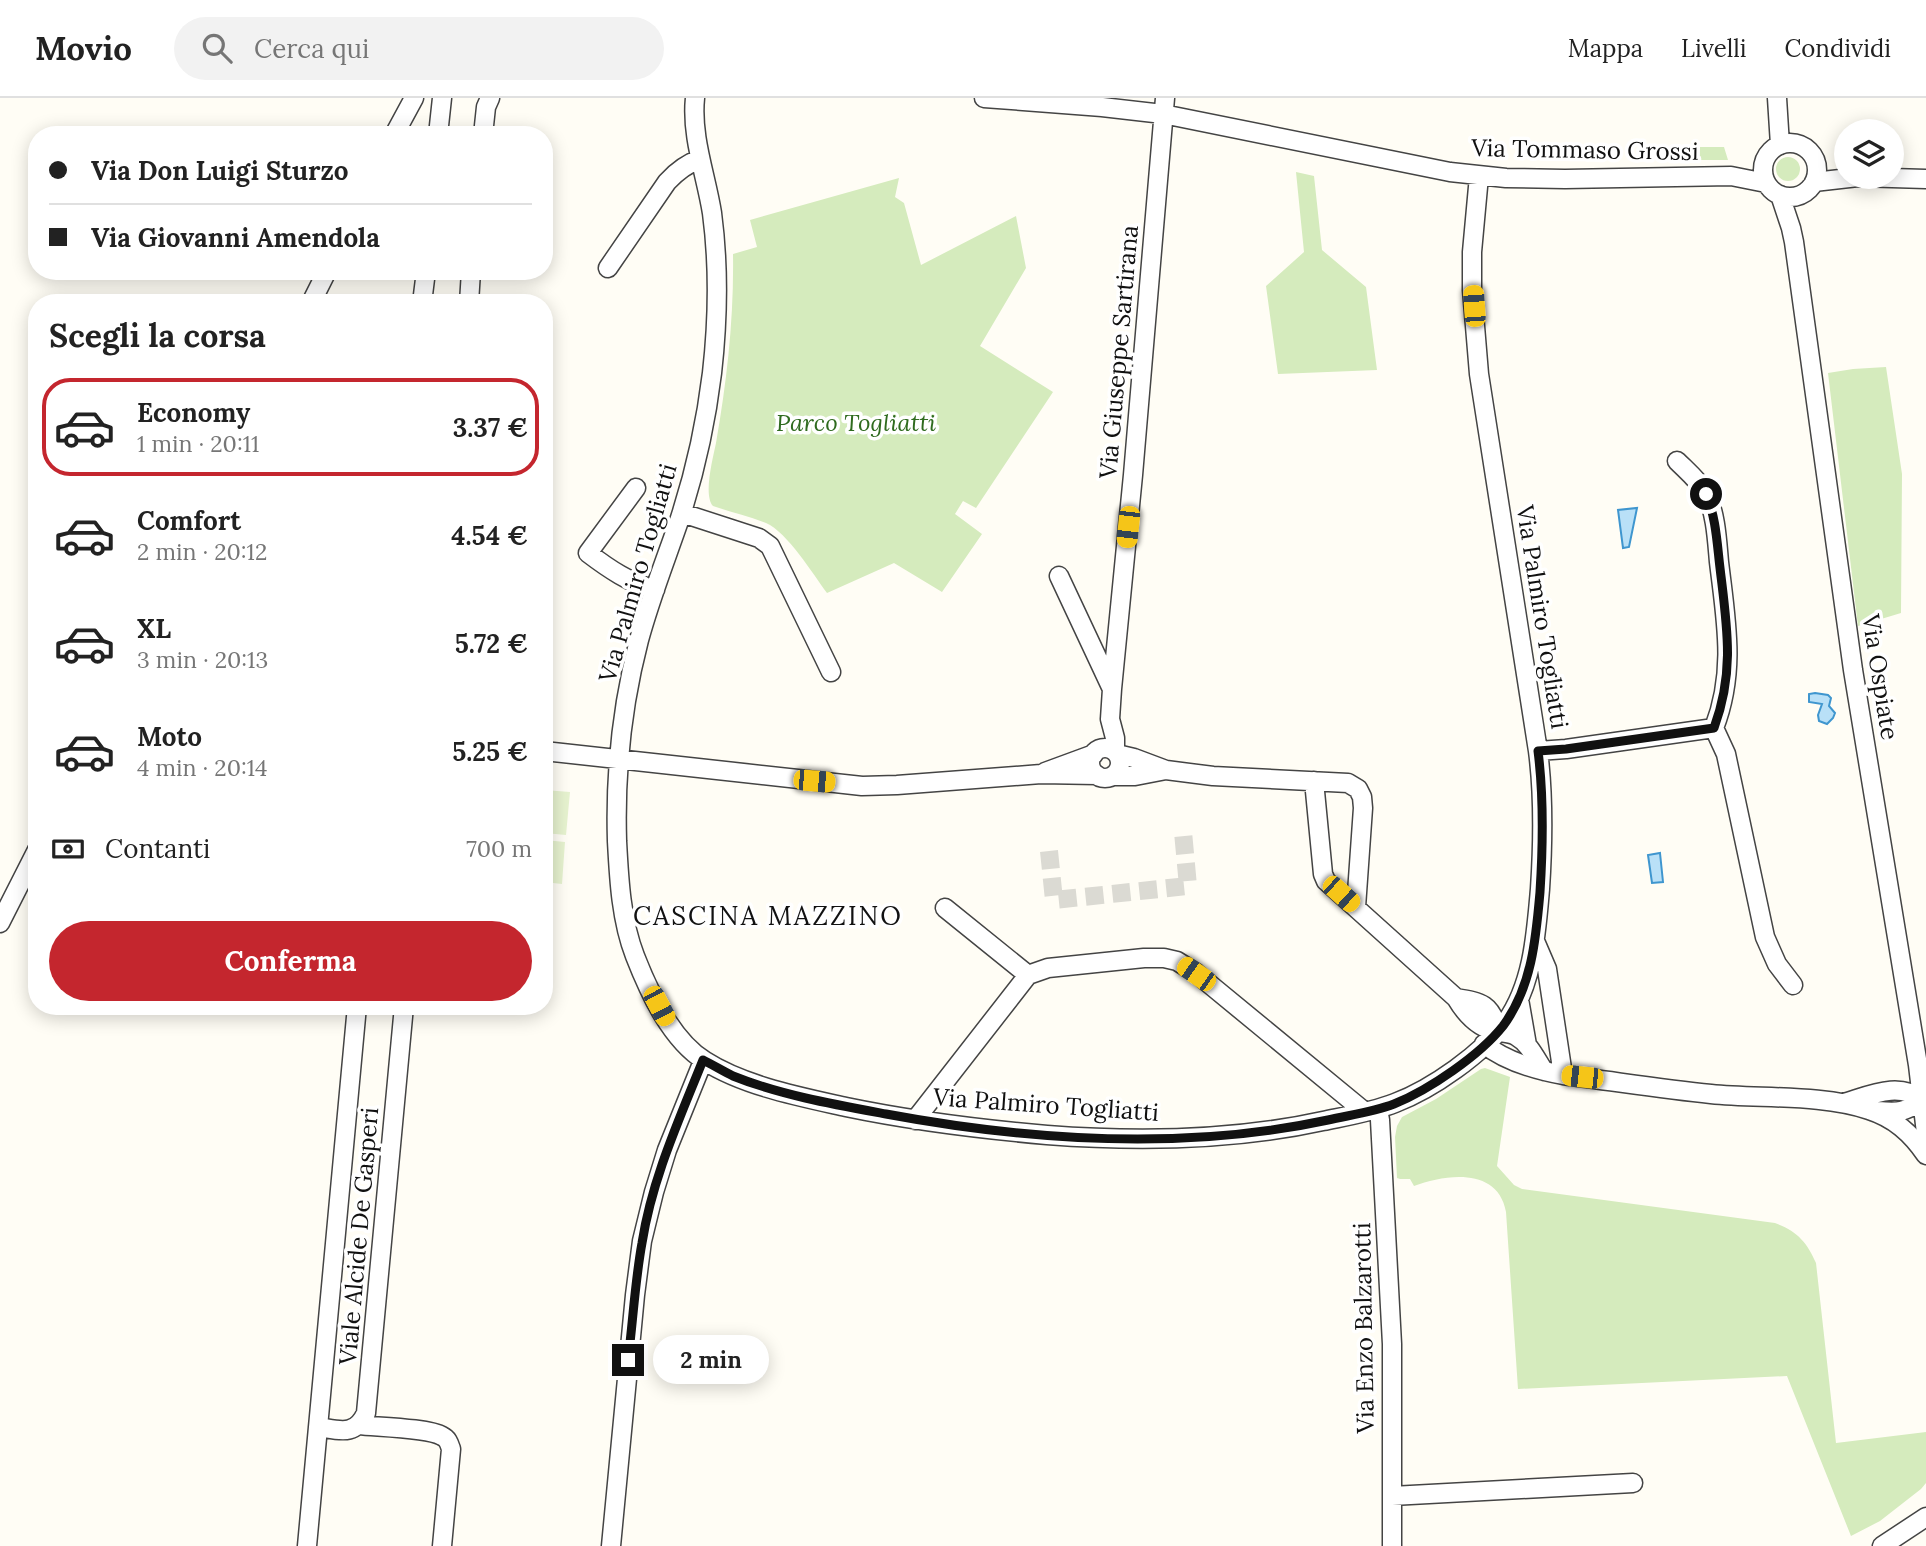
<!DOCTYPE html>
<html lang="it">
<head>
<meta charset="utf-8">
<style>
	:root { --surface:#fff; --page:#f2f2f2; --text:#222; --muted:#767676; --line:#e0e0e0; --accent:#c4262e }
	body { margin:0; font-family:Lora,serif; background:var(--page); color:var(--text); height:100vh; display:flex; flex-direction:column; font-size:26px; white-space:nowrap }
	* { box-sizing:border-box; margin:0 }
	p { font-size:23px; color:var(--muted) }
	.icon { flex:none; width:38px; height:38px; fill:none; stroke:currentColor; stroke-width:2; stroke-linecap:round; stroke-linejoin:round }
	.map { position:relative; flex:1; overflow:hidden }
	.sheet { position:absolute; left:28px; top:196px; width:525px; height:721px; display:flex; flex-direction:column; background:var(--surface); border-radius:28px; box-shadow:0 4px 18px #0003 }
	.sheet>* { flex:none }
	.banner { position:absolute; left:28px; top:28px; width:525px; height:154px; border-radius:28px; box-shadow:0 4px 18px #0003; display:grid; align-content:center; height:154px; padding:0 21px; background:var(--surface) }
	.buttons { position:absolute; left:1834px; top:21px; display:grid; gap:14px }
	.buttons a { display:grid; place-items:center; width:70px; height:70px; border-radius:50%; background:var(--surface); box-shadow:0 4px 18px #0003; font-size:35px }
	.end { position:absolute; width:32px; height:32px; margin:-16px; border:9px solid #111; background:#fff; box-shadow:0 0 0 4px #fff }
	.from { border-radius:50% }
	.bubble { position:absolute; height:49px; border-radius:24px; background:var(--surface); box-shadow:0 4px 18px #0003; font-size:23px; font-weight:700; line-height:49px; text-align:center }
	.car { position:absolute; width:21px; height:42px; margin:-21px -10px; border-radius:9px; box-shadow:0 0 5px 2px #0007; background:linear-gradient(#f5c518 24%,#345 0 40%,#f5c518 0 76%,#345 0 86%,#f5c518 0) }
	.banner b { display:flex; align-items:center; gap:24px; height:66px; font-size:26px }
	.banner b+b { border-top:2px solid var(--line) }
	.banner i { width:18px; height:18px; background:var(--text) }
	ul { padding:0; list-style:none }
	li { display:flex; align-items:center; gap:21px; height:98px; margin:0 14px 10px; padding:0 7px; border:4px solid transparent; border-radius:28px }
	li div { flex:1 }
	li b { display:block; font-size:26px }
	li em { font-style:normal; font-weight:700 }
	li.on { border-color:var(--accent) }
	li>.icon { width:63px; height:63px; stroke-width:1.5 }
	h2 { padding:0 21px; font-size:32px; line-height:84px }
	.pay { display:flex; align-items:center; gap:18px; height:77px; padding:0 21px; font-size:26px }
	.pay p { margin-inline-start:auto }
	.button { display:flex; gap:14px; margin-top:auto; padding:14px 21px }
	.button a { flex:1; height:80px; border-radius:42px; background:var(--accent); color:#fff; font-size:28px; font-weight:700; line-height:80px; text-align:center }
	header { display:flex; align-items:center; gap:42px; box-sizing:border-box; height:98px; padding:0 35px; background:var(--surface); border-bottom:2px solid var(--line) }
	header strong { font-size:33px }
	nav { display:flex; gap:38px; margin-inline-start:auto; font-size:24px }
	.search { width:490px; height:63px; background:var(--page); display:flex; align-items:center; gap:18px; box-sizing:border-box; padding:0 24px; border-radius:38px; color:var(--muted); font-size:26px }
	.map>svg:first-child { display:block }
	.green { fill:#d5ebbd }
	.pitch { fill:#e6f2cf }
	.water { fill:#b9e0f7; stroke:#3f96cf; stroke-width:2 }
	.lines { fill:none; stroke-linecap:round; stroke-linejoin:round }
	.minor-tunnel { stroke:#dbdad3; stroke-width:18; stroke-dasharray:18 9; stroke-linecap:butt }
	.minor-casing { stroke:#444; stroke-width:21 }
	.minor { stroke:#fff; stroke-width:18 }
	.route { stroke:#111; stroke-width:9 }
	.labels { text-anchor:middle; stroke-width:7; stroke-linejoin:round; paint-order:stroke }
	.street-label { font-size:24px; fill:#111; stroke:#fff }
	.park-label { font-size:24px; font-style:italic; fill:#2f6b1f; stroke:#fff }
	.neighbourhood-label { font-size:26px; letter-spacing:2px; fill:#111; stroke:#fff }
</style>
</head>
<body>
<header>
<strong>Movio</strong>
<div class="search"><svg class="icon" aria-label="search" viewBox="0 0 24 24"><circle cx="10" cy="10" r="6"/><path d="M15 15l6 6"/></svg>Cerca qui</div>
<nav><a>Mappa</a><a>Livelli</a><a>Condividi</a></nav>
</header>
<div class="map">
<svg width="1926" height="1448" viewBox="0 0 1926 1448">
	<rect width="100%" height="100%" fill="#fffdf5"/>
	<!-- green -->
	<path class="green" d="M1699,49H1724L1728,62H1696Z
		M1776 71a12 12 0 1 1 24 0a12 12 0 1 1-24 0Z
		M1296,74L1314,78L1322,152L1366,189L1377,272L1278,276L1266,188L1304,154Z
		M899,80L895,99L904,105L921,167L1016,118L1026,170L980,248L1053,294L976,410L963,403L955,416L982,436L942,494L894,465L827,495C813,476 787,434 766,425C749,418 730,414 713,408C703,397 713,360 716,345C727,282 734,220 733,156L757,149L750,122Z
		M1886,269L1902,376L1901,515L1858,528L1828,275L1853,271Z
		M1485,970L1510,979L1497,1068L1514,1087L1522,1091L1775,1125C1797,1133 1807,1144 1816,1165L1836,1345L1926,1334V1385L1921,1391L1880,1423L1851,1438L1787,1278L1518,1291L1506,1114C1498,1069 1446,1076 1414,1088L1410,1081H1400L1397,1080L1395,1039L1397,1028L1402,1019L1436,1001L1481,971Z"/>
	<!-- pitch -->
	<path class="pitch" d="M544,692L570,694L566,737L544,735Z
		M544,742L565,744L562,786L544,784Z"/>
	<!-- water -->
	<path class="water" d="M1637,410L1629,449L1623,450L1618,412Z
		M1815,595L1828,597L1831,600L1829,608L1835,615L1833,620L1827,626L1819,623L1818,617L1822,606L1809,604V596Z
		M1660,755L1663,784L1652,785L1648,757Z"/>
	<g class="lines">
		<!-- minor-tunnel -->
		<path class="minor-tunnel" d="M1049,753L1054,802L1188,788L1183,734"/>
		<!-- minor casing -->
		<g class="minor-casing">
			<path id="minor" d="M695,0C691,39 706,77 712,115C719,168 718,222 712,275C706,324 695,374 680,420C666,461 650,501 639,542C622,607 615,676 617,743C619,781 621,822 635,858C649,894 671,942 705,963C744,988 801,999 846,1009C913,1023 979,1031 1047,1037C1139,1044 1232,1043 1323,1023C1347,1018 1372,1014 1395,1005C1432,991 1482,956 1506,924C1533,886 1536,837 1540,791C1543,745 1544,699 1538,653L1479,276L1472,192V154L1479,78
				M984,0L1102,9L1163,16L1450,74L1506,80L1565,81L1731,78L1766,85
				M1777,0L1780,47
				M394,37L414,0
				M438,37L442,0
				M483,37L486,9L490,0
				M1763 72a27 27 0 1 1 54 0a27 27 0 1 1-54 0Z
				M1814,84L1858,79L1926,81
				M1780,97L1791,130L1794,144L1853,572L1918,967L1926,1035
				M608,170L667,84C677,73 686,66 700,61
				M311,205L327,173
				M422,205L426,173
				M469,205L471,173
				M636,390L588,455C609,471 630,485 655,492
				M682,415L759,440L770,448L831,574
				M1059,478L1111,589
				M1714,630L1726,656L1765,839L1777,866L1793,887
				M1090 665a15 15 0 1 1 30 0a15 15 0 1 1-30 0Z
				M544,653L862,688L897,687L1041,676L1097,677
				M1538,653L1566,651L1714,630C1736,573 1726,523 1719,464C1717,442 1716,416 1706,395C1699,383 1687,373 1677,363
				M1115,654V640L1110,621L1112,591L1133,377L1165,0
				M1117,656L1134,660L1166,672L1213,678L1348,685L1358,691L1362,699L1363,710L1356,809
				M1045,674L1094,656
				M1112,678H1135L1166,672
				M1314,683L1323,776L1326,783L1456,900C1466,917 1479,931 1499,934C1505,935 1511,935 1516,938C1529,945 1536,961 1544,973
				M945,810L1028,877
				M0,825L37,752
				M1535,843L1547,871L1563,977
				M1456,900C1481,904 1492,906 1498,934
				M1519,901L1527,947
				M1484,946C1506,964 1536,972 1563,977C1612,983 1661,991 1711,996C1760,1001 1822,996 1869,1012C1894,1020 1911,1035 1926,1057
				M1844,1005C1868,998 1901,982 1922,1003
				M1378,1011L1380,1022L1392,1246V1448
				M1878,1013C1900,1015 1904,1014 1922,1003
				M915,1022L1028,877L1048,870L1144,860H1164L1177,863L1196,875L1365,1014
				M359,1327C377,1329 429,1330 442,1338C448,1341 449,1345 451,1351L442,1448
				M318,1329C339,1332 355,1339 366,1315L404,908
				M1392,1398L1633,1385
				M307,1448L357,908
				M611,1448L635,1197L642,1143L654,1094L667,1052L703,963
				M1882,1448L1926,1419"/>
		</g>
		<!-- minor -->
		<use href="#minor" class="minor"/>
	</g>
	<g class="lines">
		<!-- route -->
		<path class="route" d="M628,1262C633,1223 635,1183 642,1145C652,1081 679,1022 703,962C713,967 723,973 733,978C780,997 837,1007 886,1016C1031,1043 1184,1053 1328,1022C1350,1017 1373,1014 1394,1006C1429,992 1480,957 1503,928C1532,889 1536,840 1540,794C1543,747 1544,700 1538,653L1566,651L1714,630C1735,573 1727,529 1720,470C1717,445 1716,419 1706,396"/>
	</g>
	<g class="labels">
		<!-- street labels -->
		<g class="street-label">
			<text transform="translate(1585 52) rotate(1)" y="8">Via Tommaso Grossi</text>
			<text transform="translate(1119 254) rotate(-85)" y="8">Via Giuseppe Sartirana</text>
			<text transform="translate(638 475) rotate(-74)" y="8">Via Palmiro Togliatti</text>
			<text transform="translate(1542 519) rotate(81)" y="8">Via Palmiro Togliatti</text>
			<text transform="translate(1880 579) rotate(81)" y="8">Via Ospiate</text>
			<text transform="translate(1046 1007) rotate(4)" y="8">Via Palmiro Togliatti</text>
			<text transform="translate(359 1138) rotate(-85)" y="8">Viale Alcide De Gasperi</text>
			<text transform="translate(1364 1230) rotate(-91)" y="8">Via Enzo Balzarotti</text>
		</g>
		<!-- park labels -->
		<g class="park-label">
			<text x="856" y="333">Parco Togliatti</text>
		</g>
		<!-- neighbourhood labels -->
		<g class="neighbourhood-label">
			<text x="768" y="827">CASCINA MAZZINO</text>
		</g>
	</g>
</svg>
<div class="buttons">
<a><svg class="icon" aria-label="layers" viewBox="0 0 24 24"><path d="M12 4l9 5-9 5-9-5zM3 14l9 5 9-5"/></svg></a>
</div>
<i class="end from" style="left:1706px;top:396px"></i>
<i class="end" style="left:628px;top:1262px"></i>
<div class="bubble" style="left:653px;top:1237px;width:116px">2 min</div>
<i class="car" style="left:1474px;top:208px;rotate:356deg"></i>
<i class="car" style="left:1128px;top:429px;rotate:186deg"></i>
<i class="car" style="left:814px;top:683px;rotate:95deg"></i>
<i class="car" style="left:1341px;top:796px;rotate:132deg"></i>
<i class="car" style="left:1196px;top:876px;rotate:305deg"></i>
<i class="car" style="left:659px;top:908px;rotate:152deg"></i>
<i class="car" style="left:1582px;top:979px;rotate:276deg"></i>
<div class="banner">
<b><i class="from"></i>Via Don Luigi Sturzo</b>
<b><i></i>Via Giovanni Amendola</b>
</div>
<section class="sheet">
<h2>Scegli la corsa</h2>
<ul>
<li class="on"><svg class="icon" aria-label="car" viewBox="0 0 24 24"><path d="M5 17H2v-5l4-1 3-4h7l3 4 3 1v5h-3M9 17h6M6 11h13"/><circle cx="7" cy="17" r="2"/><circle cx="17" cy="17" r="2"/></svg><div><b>Economy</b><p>1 min · 20:11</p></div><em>3.37 €</em></li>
<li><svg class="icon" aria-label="car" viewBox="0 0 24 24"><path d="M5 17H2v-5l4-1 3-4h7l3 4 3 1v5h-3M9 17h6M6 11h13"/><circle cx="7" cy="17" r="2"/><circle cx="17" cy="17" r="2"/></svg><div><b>Comfort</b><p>2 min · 20:12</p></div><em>4.54 €</em></li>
<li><svg class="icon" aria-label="car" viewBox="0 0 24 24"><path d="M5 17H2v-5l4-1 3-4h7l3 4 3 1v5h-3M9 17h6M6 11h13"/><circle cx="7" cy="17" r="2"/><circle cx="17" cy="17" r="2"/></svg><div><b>XL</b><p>3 min · 20:13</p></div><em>5.72 €</em></li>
<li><svg class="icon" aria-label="car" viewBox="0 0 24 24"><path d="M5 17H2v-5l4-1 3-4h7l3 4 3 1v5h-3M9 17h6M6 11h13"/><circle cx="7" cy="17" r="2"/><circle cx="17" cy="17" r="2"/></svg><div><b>Moto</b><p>4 min · 20:14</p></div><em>5.25 €</em></li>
</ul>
<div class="pay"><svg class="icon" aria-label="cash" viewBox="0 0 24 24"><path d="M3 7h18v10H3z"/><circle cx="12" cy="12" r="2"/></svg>Contanti<p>700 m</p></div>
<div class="button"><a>Conferma</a></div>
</section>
</div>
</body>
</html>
